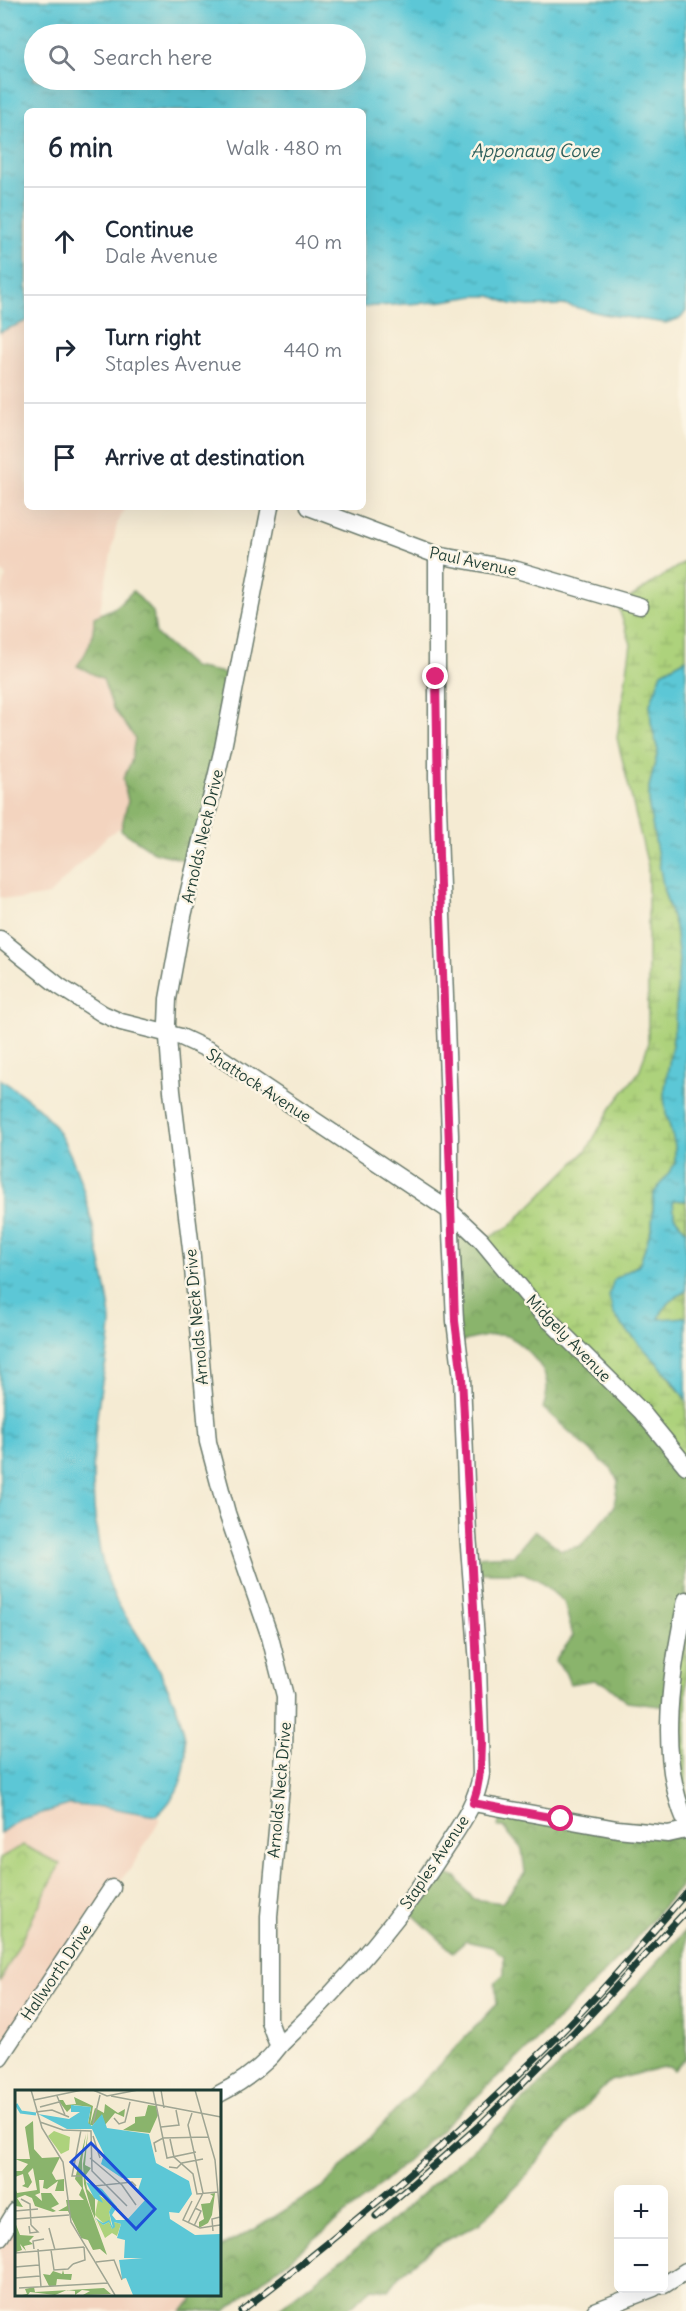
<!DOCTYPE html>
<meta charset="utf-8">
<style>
:root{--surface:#fff;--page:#f2f2f3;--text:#1f2937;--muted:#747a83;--line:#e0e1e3}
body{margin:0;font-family:Delius,sans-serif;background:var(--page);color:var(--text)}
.controls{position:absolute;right:18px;bottom:18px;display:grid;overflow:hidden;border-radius:9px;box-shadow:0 6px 24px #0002}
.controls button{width:54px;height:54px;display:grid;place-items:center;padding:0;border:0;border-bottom:2px solid var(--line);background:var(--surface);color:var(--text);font:30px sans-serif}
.stop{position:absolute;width:18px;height:18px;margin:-14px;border:4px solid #db2777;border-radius:50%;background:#fff}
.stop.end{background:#db2777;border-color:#fff;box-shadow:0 2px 6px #0008}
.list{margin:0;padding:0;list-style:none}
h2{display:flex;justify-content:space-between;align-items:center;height:78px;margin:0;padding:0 24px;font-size:26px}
h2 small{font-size:20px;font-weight:400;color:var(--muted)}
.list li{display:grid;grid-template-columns:39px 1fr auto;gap:18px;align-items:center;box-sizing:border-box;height:108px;padding:0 24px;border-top:2px solid var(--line)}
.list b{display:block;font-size:22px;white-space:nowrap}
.list p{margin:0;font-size:20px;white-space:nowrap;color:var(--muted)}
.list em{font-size:20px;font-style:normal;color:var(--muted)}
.icon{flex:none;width:33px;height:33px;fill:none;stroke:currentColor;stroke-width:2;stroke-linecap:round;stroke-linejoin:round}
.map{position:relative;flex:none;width:686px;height:2311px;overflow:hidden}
.search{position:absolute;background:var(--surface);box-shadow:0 6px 24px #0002;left:24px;top:24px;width:342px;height:66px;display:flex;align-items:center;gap:15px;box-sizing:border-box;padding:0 21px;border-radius:33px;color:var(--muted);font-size:22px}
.panel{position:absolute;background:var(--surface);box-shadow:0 6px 24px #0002;left:24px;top:108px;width:342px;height:402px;border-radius:9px}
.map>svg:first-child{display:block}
.built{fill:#f3d4bf}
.forest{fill:url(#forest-crowns);stroke:#547850;stroke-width:1.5}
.wetland{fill:url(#wetland-marsh);stroke:#668858;stroke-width:1.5}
.park{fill:url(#park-crowns);stroke:#668858;stroke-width:1.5}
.water{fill:url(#water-ripples);stroke:#3e8285;stroke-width:1.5;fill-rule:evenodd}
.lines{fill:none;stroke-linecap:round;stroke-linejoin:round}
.street-casing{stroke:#6a7a6c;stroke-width:19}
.street{stroke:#fff;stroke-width:16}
.rail-casing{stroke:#1f3d34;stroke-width:7}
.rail{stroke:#fcf5e5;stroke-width:4.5;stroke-dasharray:14;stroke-linecap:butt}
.route{stroke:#db2777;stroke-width:8}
.labels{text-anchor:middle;stroke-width:5;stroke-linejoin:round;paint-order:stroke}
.street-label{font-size:16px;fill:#1f3d34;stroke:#fcf5e5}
.water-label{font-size:18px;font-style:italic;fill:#2e605c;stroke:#fcf5e5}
.inset-river{fill:none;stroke:#5cc7d6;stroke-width:3}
.inset-road{fill:none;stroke:#9fa593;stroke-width:1.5}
.view{fill:#1d4ed8;fill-opacity:0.15;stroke:#1d4ed8;stroke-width:3}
.inset-edge{fill:none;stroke:#1f3d34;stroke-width:3}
</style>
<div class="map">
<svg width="686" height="2311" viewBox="0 0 686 2311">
<defs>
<pattern id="forest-crowns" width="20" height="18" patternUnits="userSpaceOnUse" patternTransform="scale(1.5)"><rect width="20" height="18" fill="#8ab46c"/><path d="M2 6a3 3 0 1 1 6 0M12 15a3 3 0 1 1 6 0" fill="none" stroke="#70945a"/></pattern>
<pattern id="wetland-marsh" width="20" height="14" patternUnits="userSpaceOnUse" patternTransform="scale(1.5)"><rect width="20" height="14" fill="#add27c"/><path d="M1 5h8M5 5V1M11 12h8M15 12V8" fill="none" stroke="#94b56c"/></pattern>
<pattern id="park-crowns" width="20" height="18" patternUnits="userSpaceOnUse" patternTransform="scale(1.5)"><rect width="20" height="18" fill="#add27c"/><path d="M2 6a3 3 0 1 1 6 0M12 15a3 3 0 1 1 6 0" fill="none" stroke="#94b56c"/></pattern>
<pattern id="water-ripples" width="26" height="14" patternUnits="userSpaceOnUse" patternTransform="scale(1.5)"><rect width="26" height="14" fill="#5cc7d6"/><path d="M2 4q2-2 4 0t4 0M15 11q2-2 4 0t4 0" fill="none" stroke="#4ba3ae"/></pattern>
</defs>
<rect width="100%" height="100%" fill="#fcf5e5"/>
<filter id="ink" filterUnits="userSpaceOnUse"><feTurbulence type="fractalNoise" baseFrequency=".0167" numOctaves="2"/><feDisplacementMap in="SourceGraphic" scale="12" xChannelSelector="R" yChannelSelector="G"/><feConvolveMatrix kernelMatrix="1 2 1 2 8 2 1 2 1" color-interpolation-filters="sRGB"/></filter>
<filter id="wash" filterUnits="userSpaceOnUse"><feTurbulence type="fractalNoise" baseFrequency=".008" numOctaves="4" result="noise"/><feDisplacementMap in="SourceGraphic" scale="24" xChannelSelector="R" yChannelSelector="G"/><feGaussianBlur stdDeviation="1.35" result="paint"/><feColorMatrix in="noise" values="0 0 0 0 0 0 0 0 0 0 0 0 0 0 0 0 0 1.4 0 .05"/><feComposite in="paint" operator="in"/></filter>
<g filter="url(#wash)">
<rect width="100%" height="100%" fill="#f5ebd3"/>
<g class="built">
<path d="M27,321V507H126L117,524L100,609L102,613L94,617V632L86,654L77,666L103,679L113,708L135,738L131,762L123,779L128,801L121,827L107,836L49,895L18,900L0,897V597L6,576L0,568V332Z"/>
<path d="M69,1805L105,1807L156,1816L160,1819L131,1868L92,1912L0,2055V1833L19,1820Z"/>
<path d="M16,2210V2294H191L192,2301L182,2311H0V2235Z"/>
</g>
<g class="forest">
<path d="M133,591L153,612L156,634L193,667L235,675L192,862L154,852L121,830L128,801L123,779L131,762L135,738L113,708L103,679L77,666C89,650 94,636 94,617L116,607Z"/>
<path d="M457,1221L686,1468V1585L667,1707L627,1702L606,1684L594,1680L570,1684L565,1672L555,1661L573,1636L564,1602L537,1579L523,1573H471L472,1557L514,1555L535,1530L561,1550L581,1546L614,1507L618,1481L612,1470L543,1408C553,1380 544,1366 523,1347C515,1341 509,1334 498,1335C485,1335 470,1340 457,1343Z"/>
<path d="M501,1808L686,1829V1880L617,1960L520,2057L367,2197L225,2311H182L192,2301L191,2295L219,2294V2248L257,2228L325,2185L497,2004L495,1982L504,1974V1956L492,1947L466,1941L453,1952L405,1907L431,1867L457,1878L473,1899L502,1903L525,1873L522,1849L503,1827H498Z"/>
<path d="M686,1930V2058L674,2070L670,2067H663L610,2081L568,2124L521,2182L479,2224L435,2246L401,2274L389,2290L372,2288L346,2311H276L390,2222L485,2138L599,2027Z"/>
</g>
<g class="wetland">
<path d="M686,561V659L662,672L650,704L651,723L658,751L649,787L664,891L675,926L679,960L675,1026L664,1095L666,1113L675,1145V1165L654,1193L652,1227L639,1265L614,1279L622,1325L658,1363L686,1400V1468L485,1240L510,1226L587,1150L611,1108L639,1072L648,1045V866L617,738L631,644L619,609L622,603Z"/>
<path d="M673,1200L686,1201V1231L674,1216Z"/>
<path d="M686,1291V1317L659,1320C662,1305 674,1298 686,1291Z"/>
<path d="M686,1585V1801L681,1806L669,1703Z"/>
</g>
<path class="park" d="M23,1845L60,1864L0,1982V1858Z"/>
<g class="water">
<path d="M0,0H686V311L681,318L666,323L603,314L566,305L529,306L511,304L491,296H475L437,302L363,307V111H27V321L0,332ZM356,34V80H34V34Z"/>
<path d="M686,659V1201L673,1200L674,1216L686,1231V1291C674,1298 663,1305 659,1319L686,1317V1400L671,1378L622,1325L613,1313L609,1296L614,1279L639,1265L652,1227L654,1193L675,1164V1145L666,1113L664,1095L675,1026L679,960L675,926L664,891L649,807V787L658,751L651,723L650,704L662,672Z"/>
<path d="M0,1079C20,1093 43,1108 57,1130C82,1168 92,1223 102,1267C105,1285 110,1303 111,1321C111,1347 102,1375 99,1401C90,1462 89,1536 113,1594C118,1606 127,1618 134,1629C168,1684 219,1761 156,1816L105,1807L69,1805L19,1820L0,1833Z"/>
</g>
</g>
<g filter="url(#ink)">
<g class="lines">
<defs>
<g id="street">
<path d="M270,507L223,748L183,916L168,999L167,1024L172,1091L192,1257L208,1442L227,1513L270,1637L285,1696L284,1755L269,1916V2021L276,2040L279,2045"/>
<path d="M309,507L437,555L517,570L640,606"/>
<path d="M0,939L59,986L103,1014L121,1022L181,1037L209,1050L450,1211L481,1240L540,1311L641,1411L686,1466"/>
<path d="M686,1600C672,1671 656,1753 686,1822"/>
<path d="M473,1803L617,1829L668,1834L686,1830"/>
<path d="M0,2057L112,1888"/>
<path d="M219,2094C237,2085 253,2074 267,2060C273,2055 277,2048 282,2043C344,1984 401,1919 446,1847C461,1824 477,1802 481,1774L478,1664L468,1534L462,1378L455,1321L450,1211V1135L437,777V555"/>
<path d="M0,2237L16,2211"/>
<path d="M664,2285L686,2271"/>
<path d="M595,2311L654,2288"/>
</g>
</defs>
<use href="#street" class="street-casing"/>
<use href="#street" class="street"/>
<defs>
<g id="rail">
<path d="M376,2216L481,2124L575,2031L686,1911"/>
<path d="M241,2311C348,2230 449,2143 545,2049C595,2000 641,1946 686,1893"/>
</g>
</defs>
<use href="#rail" class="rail-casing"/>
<use href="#rail" class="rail"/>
</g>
</g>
<g class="lines" filter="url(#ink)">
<path class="route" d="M436,677L439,856L455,1321L462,1377L481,1743C480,1764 481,1782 473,1803L561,1819"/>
</g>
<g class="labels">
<g class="street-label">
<text transform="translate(473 561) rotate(12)" y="6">Paul Avenue</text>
<text transform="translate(202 836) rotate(-77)" y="6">Arnolds Neck Drive</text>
<text transform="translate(259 1085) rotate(33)" y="6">Shattock Avenue</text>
<text transform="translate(196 1317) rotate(-95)" y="6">Arnolds Neck Drive</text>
<text transform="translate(569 1338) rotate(46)" y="6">Midgely Avenue</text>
<text transform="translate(279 1790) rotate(-85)" y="6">Arnolds Neck Drive</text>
<text transform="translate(434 1862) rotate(-56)" y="6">Staples Avenue</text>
<text transform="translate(56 1972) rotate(-56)" y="6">Hallworth Drive</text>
</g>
<g class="water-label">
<text x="535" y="157">Apponaug Cove</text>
</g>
</g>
<g transform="translate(15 2090)">
<rect width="206" height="206" fill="#f5ebd3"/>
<path d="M59,7L78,16L75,35L80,18L89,23L90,14L103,23L110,19L109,27L100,23L90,35L87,25L77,36V35H74L73,34L76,17L59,15L52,22L43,10H48L51,15L61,14ZM133,15L141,16L143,25L135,43L108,40L120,33V27L130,26ZM18,31L19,59L27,68L45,67L37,83L41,90L49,89V101H40L43,91L32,99L28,98L29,90H24L25,103L20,105L27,111L26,103H36L44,114L36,118L41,121L38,122L20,116L17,108L10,105L2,108L8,117L0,116V97L2,103L22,100L18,78L13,83L17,92L13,98L7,96L10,94L8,84L0,87V81H7L13,74L0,69H15L10,37ZM73,42L70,75L76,78L70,86L72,99L80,108V128L86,143L76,119L69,94L68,74ZM71,44L67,71L68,98L92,165L85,159L78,160L73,150L66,148L53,121H43L52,116L51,110H69L64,105L67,98L60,89ZM200,103L197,125L193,133L184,138V132L189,129L186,114L195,113L198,106L195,104ZM0,132L5,145L19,146L14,151L18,154L9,156L11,161L5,154L7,160L1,162ZM48,180L49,184H57L56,190L42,189L41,196H34L28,184L35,185L38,181L47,184ZM19,197L20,202L89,198L96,204L68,205L75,201L67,200L60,205V201L52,200L40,205L15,202L13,205H7L12,204L10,199Z" fill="#8ab46c"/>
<path d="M84,105L97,115L94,122L97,138L94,131L88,133L80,125ZM81,128L88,135L94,132L97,139L99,132L106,134L102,146L97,143L90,148Z" fill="#add27c"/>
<path d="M39,41L55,47L54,60L46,64L33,46Z" fill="#add27c"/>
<path d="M56,15L76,17L73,33L77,36L87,24L92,38L134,44L141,73L174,91L177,104L164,123L154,122L155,129L180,145L205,144V205H118L111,188L107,189L104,170L128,168H109L110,150L102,148L106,134L99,132L100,137L97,139L94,132L88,135L80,128L88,133L94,130L98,138L94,122L97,115L87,106L84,105L88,113L79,108L71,92L87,99L102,117L97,125L101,130H112L131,109L123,100L127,88H107L86,74L89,64L77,39H52L23,24L54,29L65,22H56Z" fill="#5cc7d6"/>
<path class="inset-river" d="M1,14L6,22L21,24"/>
<path class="inset-road" d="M16,0L27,38L48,72L56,132L100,205M78,0L92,6L123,0M138,0L152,68L181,62M146,0L149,18M180,0L200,70L206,136M42,6L50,25M96,6L206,27M19,10L67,0M25,17L44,12M21,22L37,20L54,27M99,28L104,34L110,32L115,12M25,32L48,40L76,41L77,81L112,116M78,34L85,5M146,37L164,35L161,20M66,40L57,86H69M78,46L85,68M155,49L159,67L178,84L182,104L203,102M141,62L139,53L148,48L193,47M75,68L107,95L121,115M154,77L162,78L167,73L188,69M69,86L80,96L117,92L121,96M6,109L15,114L16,135M177,111L168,130L185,138L205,135M0,121L23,119M0,129L54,125M173,133L188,103L173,35L177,23M14,136L15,143L23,142L16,135M179,136L186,121L180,118M34,138L40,160M198,141L197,129L205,127M19,159L18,151L29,149M23,159L26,197M36,160L39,180L53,179L58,174M0,163L69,157M81,172L99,170L107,190M58,174L70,170L69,157M0,177L24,175M0,188L25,186M4,198L93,193"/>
<path class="view" d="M76,53L140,119L121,139L56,72Z"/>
<rect width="206" height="206" class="inset-edge"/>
</g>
</svg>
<div class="controls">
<button>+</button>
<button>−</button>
</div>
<div class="stop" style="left:561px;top:1819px"></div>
<div class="stop end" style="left:436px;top:677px"></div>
<div class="search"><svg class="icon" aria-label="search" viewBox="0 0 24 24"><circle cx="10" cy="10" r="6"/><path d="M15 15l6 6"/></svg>Search here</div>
<section class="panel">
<h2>6 min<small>Walk · 480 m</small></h2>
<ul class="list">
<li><svg class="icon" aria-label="ahead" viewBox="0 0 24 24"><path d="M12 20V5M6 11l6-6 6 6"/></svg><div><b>Continue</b><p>Dale Avenue</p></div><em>40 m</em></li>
<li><svg class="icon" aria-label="right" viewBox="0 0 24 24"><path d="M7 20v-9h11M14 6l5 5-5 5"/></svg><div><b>Turn right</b><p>Staples Avenue</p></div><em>440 m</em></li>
<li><svg class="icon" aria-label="arrive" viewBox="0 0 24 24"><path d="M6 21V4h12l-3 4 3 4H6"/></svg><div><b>Arrive at destination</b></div></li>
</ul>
</section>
</div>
